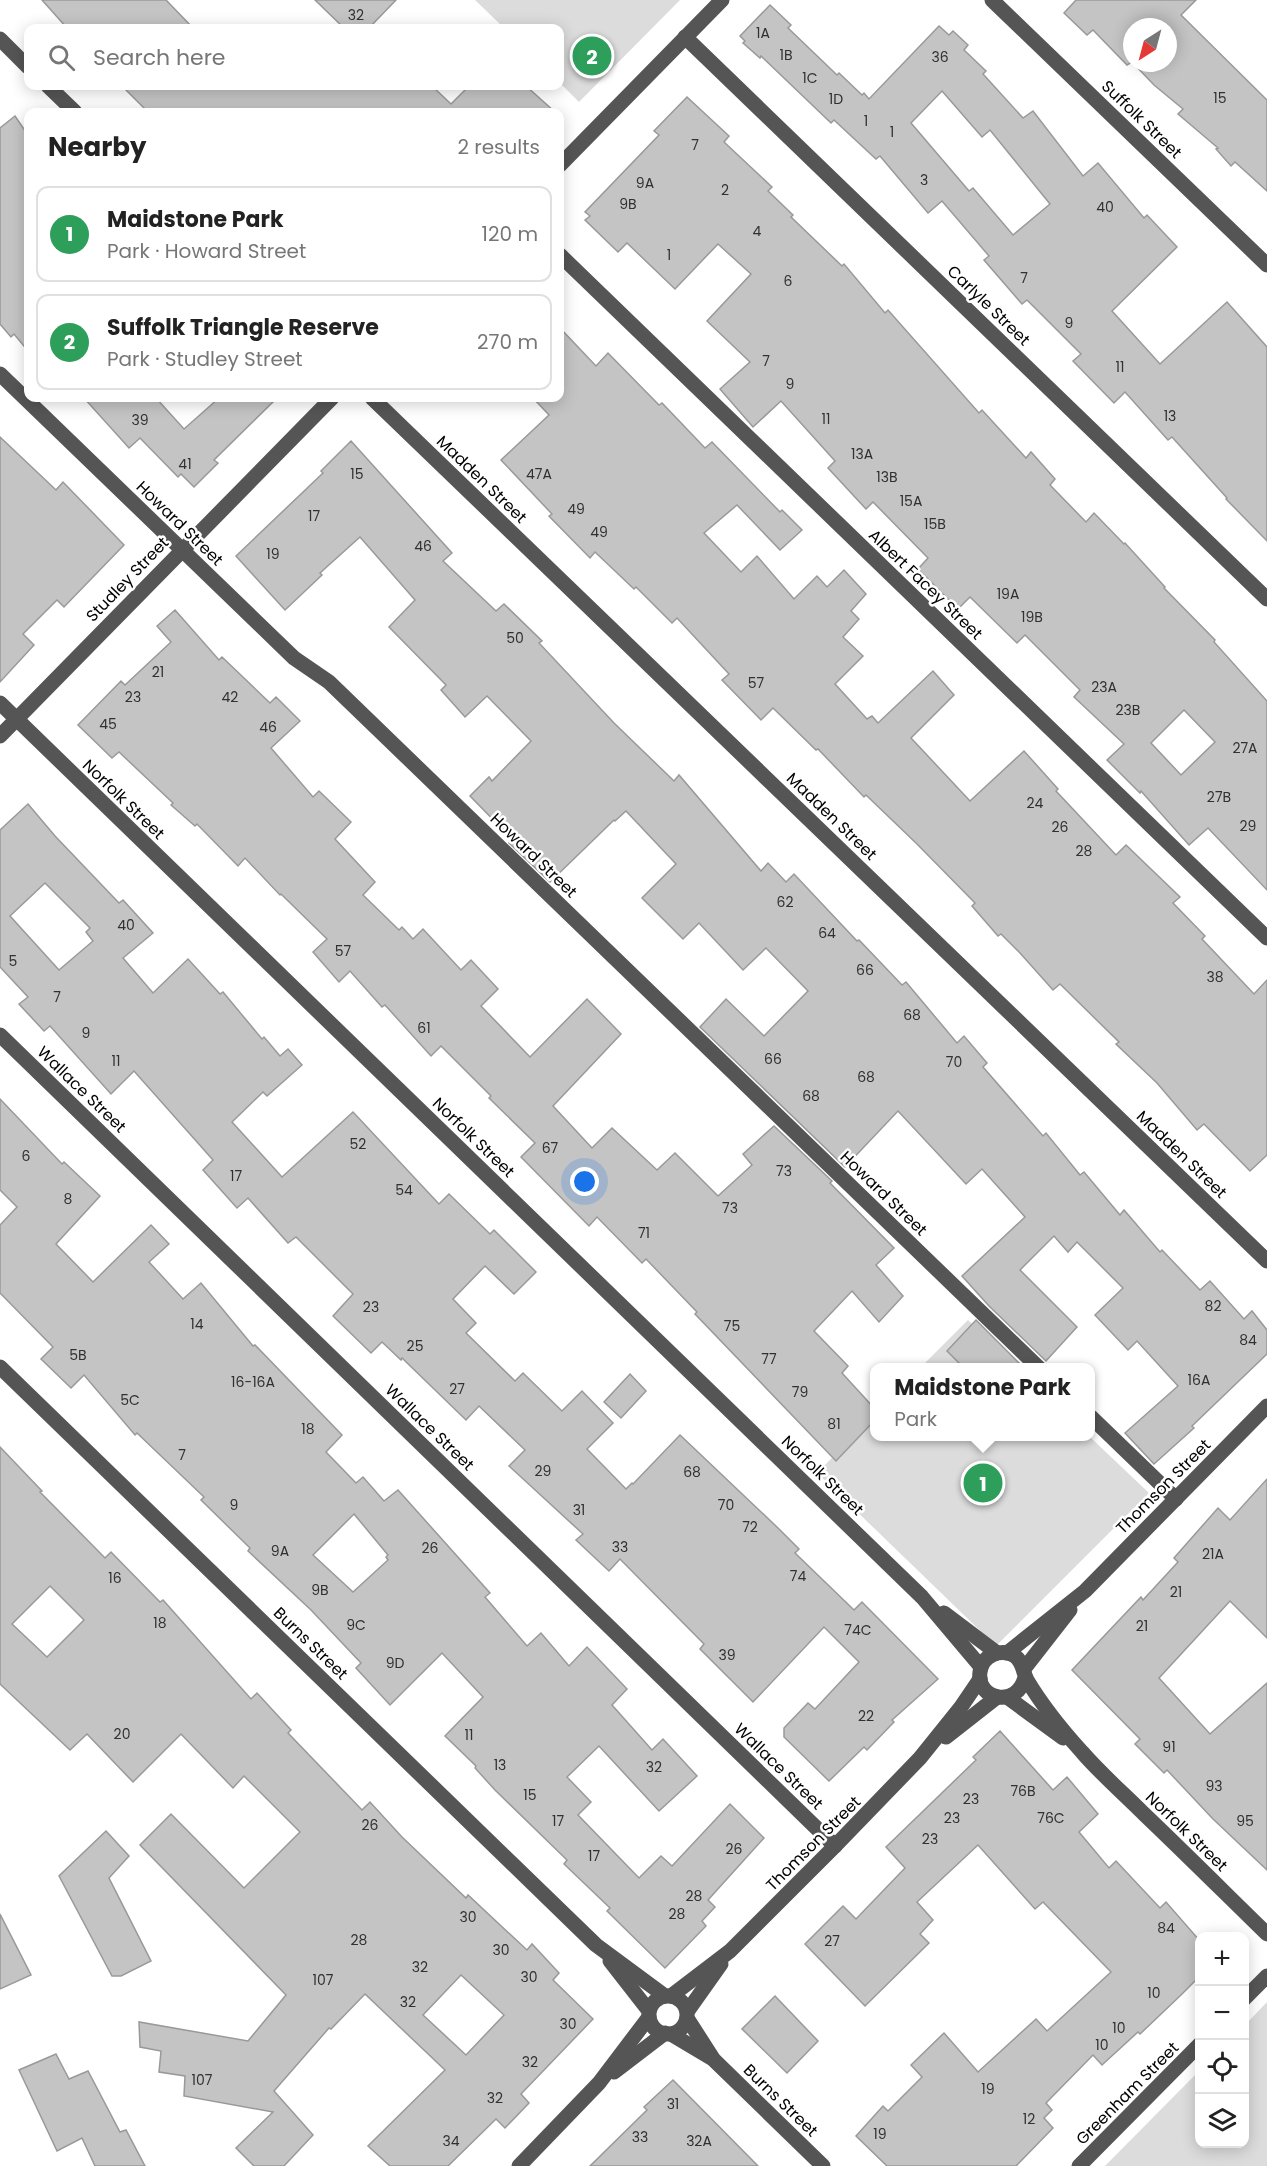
<!DOCTYPE html>
<meta charset="utf-8">
<style>
:root{--surface:#fff;--page:#f6f6f6;--text:#222;--muted:#767676;--line:#e0e0e0;--accent:#000}
body{margin:0;font-family:Poppins,sans-serif;background:var(--page);color:var(--text)}
.controls{position:absolute;right:18px;bottom:18px;display:grid;overflow:hidden;border-radius:12px;box-shadow:0 3px 15px #0003}
.controls button{width:54px;height:54px;display:grid;place-items:center;padding:0;border:0;border-bottom:2px solid var(--line);background:var(--surface);color:var(--text);font:30px sans-serif}
.compass{position:absolute;left:1123px;top:18px;width:54px;height:54px;border-radius:50%;background:var(--surface);box-shadow:0 3px 15px #0003;rotate:216deg}
.you{position:absolute;left:585px;top:1182px;width:21px;height:21px;margin:-15px;border:4px solid #fff;border-radius:50%;background:#1a73e8;box-shadow:0 0 0 9px #1a73e833}
.badge{display:grid;place-items:center;width:39px;height:39px;border-radius:50%;background:var(--accent);color:#fff;font-size:20px;font-weight:700}
.pin{position:absolute;translate:-50% -50%;border:3px solid #fff;box-shadow:0 2px 6px #0006}
.popup{position:absolute;left:870px;top:1363px;width:225px;height:78px;box-sizing:border-box;display:grid;place-content:center;border-radius:12px;background:var(--surface);filter:drop-shadow(0 2px 4px #0005);font-size:20px;white-space:nowrap;color:var(--muted)}
.popup b{font-size:22px;color:var(--text)}
.popup::after{content:'';position:absolute;left:50%;top:100%;margin-left:-12px;border:12px solid transparent;border-top-color:var(--surface)}
.list{margin:0;padding:0;list-style:none}
h2{display:flex;justify-content:space-between;align-items:center;height:78px;margin:0;padding:0 24px;font-size:26px}
h2 small{font-size:20px;font-weight:400;color:var(--muted)}
.list li{display:grid;grid-template-columns:39px 1fr auto;gap:18px;align-items:center;box-sizing:border-box;height:96px;margin:0 12px 12px;padding:0 12px;border:2px solid var(--line);border-radius:12px}
.list b{display:block;font-size:22px;white-space:nowrap}
.list p{margin:0;font-size:20px;white-space:nowrap;color:var(--muted)}
.list em{font-size:20px;font-style:normal;color:var(--muted)}
.icon{flex:none;width:33px;height:33px;fill:none;stroke:currentColor;stroke-width:2;stroke-linecap:round;stroke-linejoin:round}
.map{position:relative;flex:none;width:1267px;height:2166px;overflow:hidden}
.search{position:absolute;background:var(--surface);box-shadow:0 3px 15px #0003;left:24px;top:24px;width:540px;height:66px;display:flex;align-items:center;gap:15px;box-sizing:border-box;padding:0 21px;border-radius:12px;color:var(--muted);font-size:22px}
.panel{position:absolute;background:var(--surface);box-shadow:0 3px 15px #0003;left:24px;top:108px;width:540px;height:294px;border-radius:12px}
.map>svg:first-child{display:block}
.green{fill:#dcdcdc}
.building{fill:#c4c4c4;stroke:#999;stroke-width:1.5;fill-rule:evenodd}
.lines{fill:none;stroke-linecap:round;stroke-linejoin:round}
.minor{stroke:#555;stroke-width:15}
.labels{text-anchor:middle;stroke-width:5;stroke-linejoin:round;paint-order:stroke}
.number-label{font-size:14px;fill:#313131}
.street-label{font-size:16px;fill:#000;stroke:#fff}
</style>
<div class="map">
<svg width="1267" height="2166" viewBox="0 0 1267 2166">
<rect width="100%" height="100%" fill="#fff"/>
<g class="green">
<path d="M475,0H680L579,102L560,83V28H504Z"/>
<path d="M968,1320L1018,1367L920,1368Z"/>
<path d="M875,1414V1436L1090,1437L1149,1493L996,1646L817,1473Z"/>
<path d="M1267,2002V2166H1105L1199,2071L1200,2144H1244L1245,2025Z"/>
</g>
<g class="building">
<path d="M42,0H166L193,28H67Z"/>
<path d="M315,0H396L369,28H344Z"/>
<path d="M1076,0H1196L1181,15L1267,100V191L1235,162L1231,166L1216,149L1218,148L1178,114L1183,109L1154,85L1133,63H1168V27H1132V62L1127,65L1093,30L1087,35L1064,13Z"/>
<path d="M770,5L791,25L788,28L837,75L839,73L862,95L864,93L869,99L939,26L949,35L953,31L968,45L964,50L986,71L983,74L1023,118L1033,111L1083,176L1098,163L1144,218L1147,215L1177,247L1112,311L1160,364L1227,302L1267,347V541L1226,499L1227,498L1172,437L1168,440L1125,392L1114,403L1073,361L1081,354L1027,300L1022,304L984,260L989,256L942,201L928,213L880,156L876,159L834,120L831,123L761,56L760,58L743,43L745,41L740,36ZM942,91L982,137L990,130L1050,204L1013,235L973,188L969,191L911,123Z"/>
<path d="M122,86H432L451,104L469,86H526L555,112H148Z"/>
<path d="M687,97L729,136L724,142L772,187L768,191L793,215L791,217L842,266L844,264L885,313L888,310L979,413L982,410L1026,458L1031,452L1055,479L1050,485L1086,522L1094,513L1124,544L1125,543L1165,587L1164,588L1215,640L1214,642L1267,701V890L1208,828L1189,845L1141,791L1140,793L1107,760L1124,744L1074,697L1080,690L1025,635L1017,643L970,597L958,609L918,569L928,558L873,502L866,509L828,468L835,461L781,401L753,427L720,389L750,362L707,321L751,274L718,244L675,289L627,243L618,252L585,220L590,216L585,212L659,135L654,131ZM1184,710L1215,742L1181,775L1151,743Z"/>
<path d="M15,116L28,135V351L14,334L11,337L0,324V128Z"/>
<path d="M560,328L596,366L608,353L659,405L662,403L705,448L712,442L780,512L782,510L802,530L780,550L737,505L704,533L741,572L757,556L794,599L817,576L827,587L844,570L866,594L851,611L859,619L843,637L863,656L835,684L867,719L872,716L878,723L933,671L954,695L911,738L970,801L1024,751L1058,789L1056,791L1116,855L1126,845L1180,897L1173,903L1205,936L1202,939L1254,994L1267,980V1155L1250,1171L1204,1124L1197,1130L1157,1083L1116,1044L1119,1042L1060,984L1053,990L1020,953L1001,934L998,936L972,906L975,903L917,844L866,795L864,797L818,749L816,750L773,708L761,720L722,680L729,674L677,618L672,623L636,587L634,589L595,552L590,558L549,516L552,514L501,460L549,415L533,398H560Z"/>
<path d="M84,398H156L184,429L219,398H277L214,460L218,463L194,487L181,474L178,477L140,438L129,448Z"/>
<path d="M0,437L56,490L63,482L124,545L64,607L57,600L23,634L34,645L0,682Z"/>
<path d="M351,441L452,553L443,561L496,611L504,604L542,641L539,643L614,723L674,781L679,775L761,871L768,863L786,882L794,874L857,941L859,940L902,985L906,982L957,1043L964,1036L987,1063L983,1067L1043,1136L1046,1133L1080,1175L1084,1172L1120,1215L1124,1210L1160,1252L1162,1250L1200,1290L1210,1281L1244,1319L1252,1311L1267,1330V1354L1192,1426L1194,1428L1154,1464L1125,1433L1178,1386L1137,1341L1128,1350L1095,1315L1123,1288L1077,1242L1068,1252L1054,1236L1020,1270L1077,1327L1046,1361L989,1306L962,1276L1025,1217L982,1169L966,1184L898,1111L845,1167L700,1027L726,999L764,1036L808,991L766,948L743,970L699,923L683,939L642,898L676,864L626,811L615,821L614,820L550,882L509,843L513,840L470,796L489,777L492,781L531,741L487,696L465,717L441,690L446,685L389,627L415,600L360,537L320,573L322,575L285,610L236,556L323,473L321,471Z"/>
<path d="M175,610L219,660L222,657L270,703L276,697L300,721L271,748L313,797L319,791L351,822L335,839L375,882L363,895L399,930L402,927L413,939L423,929L461,970L471,960L498,989L481,1006L530,1057L587,999L621,1034L553,1106L592,1148L612,1128L657,1170L675,1153L718,1196L752,1165L743,1154L774,1126L832,1181L830,1183L894,1248L876,1265L903,1296L879,1322L852,1291L814,1331L848,1366L842,1373L875,1409V1420L836,1461L695,1314L697,1312L646,1259L642,1263L597,1217L589,1226L521,1157L535,1143L489,1098L491,1096L441,1046L431,1056L385,1005L382,1007L350,971L339,982L313,952L327,939L281,894L280,895L245,858L238,866L197,824L195,826L171,805L173,803L119,752L112,758L78,725L121,681L125,685L171,642L157,626Z"/>
<path d="M28,804L55,836L119,903L123,900L153,933L123,958L153,993L188,959L220,994L223,992L262,1039L264,1037L280,1056L288,1049L302,1065L267,1096L263,1092L232,1122L282,1177L353,1112L439,1204L449,1194L490,1234L494,1230L536,1272L514,1294L485,1266L453,1299L476,1323L466,1333L515,1381L523,1373L562,1411L582,1391L613,1423L587,1449L626,1489L632,1483L633,1484L680,1435L778,1528L799,1549L795,1553L854,1610L862,1602L938,1679L892,1720L894,1722L867,1750L864,1747L829,1781L784,1737V1728L808,1703L815,1709L859,1662L824,1627L753,1702L700,1649L704,1644L620,1559L609,1571L576,1540L583,1534L509,1466L525,1450L479,1406L466,1420L402,1358L401,1360L382,1342L371,1353L333,1316L353,1294L296,1237L288,1243L248,1198L237,1208L203,1170L213,1160L134,1071L111,1094L50,1026L44,1031L19,1004L28,997L0,967V830ZM45,883L90,928L86,932L93,941L59,970L10,916Z"/>
<path d="M0,1099L62,1164L64,1162L100,1196L56,1244L93,1282L151,1225L169,1244L149,1262L183,1299L201,1283L253,1346L255,1345L342,1435L326,1452L356,1483L363,1477L384,1501L398,1490L490,1593L485,1597L527,1646L541,1633L569,1666L587,1647L627,1689L612,1705L652,1750L663,1739L697,1776L659,1811L599,1746L567,1777L591,1802L578,1815L639,1878L661,1856L672,1866L730,1804L764,1838L708,1900L715,1907L702,1921L706,1926L665,1968L607,1911L610,1908L564,1864L567,1860L495,1790L475,1768L476,1766L445,1736L483,1697L442,1653L390,1705L356,1668L361,1663L311,1610L248,1551L250,1548L201,1500L204,1497L137,1433L135,1435L84,1375L71,1388L41,1359L53,1347L0,1293V1225L17,1207L0,1190ZM354,1514L388,1555L386,1557L388,1560L353,1592L313,1555Z"/>
<path d="M976,1320L1024,1368H964L947,1351Z"/>
<path d="M630,1374L646,1391L621,1418L604,1402Z"/>
<path d="M0,1447L42,1491L40,1492L105,1558L111,1552L160,1602L163,1600L251,1699L257,1693L291,1730L288,1733L362,1810L370,1802L402,1837L466,1898L468,1895L527,1950L532,1944L559,1973L553,1980L593,2019L521,2094L529,2103L505,2128L496,2119L448,2166H390L368,2146L445,2070L365,1994L331,2029L329,2028L274,2091L313,2135L284,2166H254L236,2148L273,2112L184,2096L185,2076L159,2072L161,2051L140,2047L139,2022L248,2041L286,1995L140,1845L171,1814L244,1888L300,1832L244,1776L233,1788L181,1734L133,1782L87,1734L70,1750L0,1684ZM50,1586L84,1620L47,1657L12,1624ZM461,1975L504,2015L466,2055L423,2015Z"/>
<path d="M1267,1479V1638L1230,1601L1159,1678L1210,1734L1267,1683V1870L1213,1819L1167,1770L1164,1773L1135,1744L1140,1739L1072,1670L1141,1597L1143,1600L1178,1562L1174,1558L1218,1508L1230,1520Z"/>
<path d="M1000,1731L1053,1790L1067,1777L1098,1814L1079,1832L1109,1868L1116,1861L1160,1908L1166,1902L1200,1941V1976L1181,1995L1140,2034L1138,2032L1102,2065L1093,2055L1046,2103L1052,2110L1044,2118L1053,2128L1016,2166H887L856,2136L883,2106L888,2111L922,2077L911,2065L944,2033L978,2072L1036,2019L1047,2031L1111,1972L1043,1902L1035,1909L978,1845L917,1902L933,1920L920,1934L929,1943L865,2006L805,1944L843,1906L856,1919L905,1868L886,1847L976,1760L973,1757Z"/>
<path d="M106,1831L129,1856L109,1878L151,1961L121,1976H112L59,1876Z"/>
<path d="M0,1914L31,1975L0,1989Z"/>
<path d="M775,1996L818,2041L787,2073L742,2029Z"/>
<path d="M56,2054L69,2079L88,2071L120,2132L126,2130L145,2166H95L82,2138L57,2151L19,2070Z"/>
<path d="M673,2080L758,2166H590L647,2110L644,2107Z"/>
</g>
<g class="lines">
<g class="minor">
<path d="M992,0L1267,265"/>
<path d="M685,37L1267,599"/>
<path d="M0,39L28,67"/>
<path d="M48,86L75,112"/>
<path d="M560,165L722,0"/>
<path d="M560,255L1267,938"/>
<path d="M0,374L294,658L329,682L1039,1368"/>
<path d="M372,398L1267,1261"/>
<path d="M0,703L922,1597L981,1667"/>
<path d="M0,736L332,398"/>
<path d="M0,1035L835,1846"/>
<path d="M0,1367L596,1945L665,1996"/>
<path d="M1091,1417L1176,1499"/>
<path d="M944,1613L997,1653"/>
<path d="M1007,1653L1085,1591L1267,1406"/>
<path d="M1024,1669L1070,1610"/>
<path d="M1025,1677C1018,1708 976,1701 980,1672C982,1655 1001,1648 1015,1656C1024,1663 1022,1671 1027,1680C1042,1705 1062,1730 1082,1752C1101,1774 1123,1793 1143,1813C1185,1853 1226,1894 1267,1934"/>
<path d="M1007,1697L1063,1738"/>
<path d="M946,1737L997,1697"/>
<path d="M610,1961L649,2011"/>
<path d="M671,1996L730,1951L835,1846L920,1758L961,1707L980,1679"/>
<circle cx="668" cy="2015" r="19"/>
<path d="M1244,1999L1267,1976"/>
<path d="M687,2012L721,1964"/>
<path d="M687,2018L712,2057"/>
<path d="M671,2034L713,2059L823,2166"/>
<path d="M614,2072L665,2033"/>
<path d="M519,2166L599,2083L649,2017"/>
<path d="M1079,2166L1200,2044"/>
</g>
</g>
<g class="labels">
<g class="number-label">
<text x="356" y="20">32</text>
<text x="763" y="38">1A</text>
<text x="786" y="60">1B</text>
<text x="940" y="62">36</text>
<text x="810" y="83">1C</text>
<text x="1220" y="103">15</text>
<text x="836" y="104">1D</text>
<text x="866" y="126">1</text>
<text x="892" y="137">1</text>
<text x="695" y="150">7</text>
<text x="924" y="185">3</text>
<text x="645" y="188">9A</text>
<text x="725" y="195">2</text>
<text x="628" y="209">9B</text>
<text x="1105" y="212">40</text>
<text x="757" y="236">4</text>
<text x="669" y="260">1</text>
<text x="1024" y="283">7</text>
<text x="788" y="286">6</text>
<text x="1069" y="328">9</text>
<text x="766" y="366">7</text>
<text x="1120" y="372">11</text>
<text x="790" y="389">9</text>
<text x="1170" y="421">13</text>
<text x="826" y="424">11</text>
<text x="140" y="425">39</text>
<text x="862" y="459">13A</text>
<text x="185" y="469">41</text>
<text x="357" y="479">15</text>
<text x="539" y="479">47A</text>
<text x="887" y="482">13B</text>
<text x="911" y="506">15A</text>
<text x="576" y="514">49</text>
<text x="314" y="521">17</text>
<text x="935" y="529">15B</text>
<text x="599" y="537">49</text>
<text x="423" y="551">46</text>
<text x="273" y="559">19</text>
<text x="1008" y="599">19A</text>
<text x="1032" y="622">19B</text>
<text x="515" y="643">50</text>
<text x="158" y="677">21</text>
<text x="756" y="688">57</text>
<text x="1104" y="692">23A</text>
<text x="133" y="702">23</text>
<text x="230" y="702">42</text>
<text x="1128" y="715">23B</text>
<text x="108" y="729">45</text>
<text x="268" y="732">46</text>
<text x="1245" y="753">27A</text>
<text x="1219" y="802">27B</text>
<text x="1035" y="808">24</text>
<text x="1248" y="831">29</text>
<text x="1060" y="832">26</text>
<text x="1084" y="856">28</text>
<text x="785" y="907">62</text>
<text x="126" y="930">40</text>
<text x="827" y="938">64</text>
<text x="343" y="956">57</text>
<text x="13" y="966">5</text>
<text x="865" y="975">66</text>
<text x="1215" y="982">38</text>
<text x="57" y="1002">7</text>
<text x="912" y="1020">68</text>
<text x="424" y="1033">61</text>
<text x="86" y="1038">9</text>
<text x="773" y="1064">66</text>
<text x="116" y="1066">11</text>
<text x="954" y="1067">70</text>
<text x="866" y="1082">68</text>
<text x="811" y="1101">68</text>
<text x="358" y="1149">52</text>
<text x="550" y="1153">67</text>
<text x="26" y="1161">6</text>
<text x="784" y="1176">73</text>
<text x="236" y="1181">17</text>
<text x="404" y="1195">54</text>
<text x="68" y="1204">8</text>
<text x="730" y="1213">73</text>
<text x="644" y="1238">71</text>
<text x="1213" y="1311">82</text>
<text x="371" y="1312">23</text>
<text x="197" y="1329">14</text>
<text x="732" y="1331">75</text>
<text x="1248" y="1345">84</text>
<text x="415" y="1351">25</text>
<text x="78" y="1360">5B</text>
<text x="769" y="1364">77</text>
<text x="1199" y="1385">16A</text>
<text x="253" y="1387">16-16A</text>
<text x="457" y="1394">27</text>
<text x="800" y="1397">79</text>
<text x="130" y="1405">5C</text>
<text x="834" y="1429">81</text>
<text x="308" y="1434">18</text>
<text x="182" y="1460">7</text>
<text x="543" y="1476">29</text>
<text x="692" y="1477">68</text>
<text x="234" y="1510">9</text>
<text x="726" y="1510">70</text>
<text x="579" y="1515">31</text>
<text x="750" y="1532">72</text>
<text x="620" y="1552">33</text>
<text x="430" y="1553">26</text>
<text x="280" y="1556">9A</text>
<text x="1213" y="1559">21A</text>
<text x="798" y="1581">74</text>
<text x="115" y="1583">16</text>
<text x="320" y="1595">9B</text>
<text x="1176" y="1597">21</text>
<text x="160" y="1628">18</text>
<text x="356" y="1630">9C</text>
<text x="1142" y="1631">21</text>
<text x="858" y="1635">74C</text>
<text x="727" y="1660">39</text>
<text x="395" y="1668">9D</text>
<text x="866" y="1721">22</text>
<text x="122" y="1739">20</text>
<text x="469" y="1740">11</text>
<text x="1169" y="1752">91</text>
<text x="500" y="1770">13</text>
<text x="654" y="1772">32</text>
<text x="1214" y="1791">93</text>
<text x="1023" y="1796">76B</text>
<text x="530" y="1800">15</text>
<text x="971" y="1804">23</text>
<text x="952" y="1823">23</text>
<text x="1051" y="1823">76C</text>
<text x="558" y="1826">17</text>
<text x="1245" y="1826">95</text>
<text x="370" y="1830">26</text>
<text x="930" y="1844">23</text>
<text x="734" y="1854">26</text>
<text x="594" y="1861">17</text>
<text x="694" y="1901">28</text>
<text x="677" y="1919">28</text>
<text x="468" y="1922">30</text>
<text x="1166" y="1933">84</text>
<text x="359" y="1945">28</text>
<text x="832" y="1946">27</text>
<text x="501" y="1955">30</text>
<text x="420" y="1972">32</text>
<text x="529" y="1982">30</text>
<text x="323" y="1985">107</text>
<text x="1154" y="1998">10</text>
<text x="408" y="2007">32</text>
<text x="568" y="2029">30</text>
<text x="1119" y="2033">10</text>
<text x="1102" y="2050">10</text>
<text x="530" y="2067">32</text>
<text x="202" y="2085">107</text>
<text x="988" y="2094">19</text>
<text x="495" y="2103">32</text>
<text x="673" y="2109">31</text>
<text x="1029" y="2124">12</text>
<text x="880" y="2139">19</text>
<text x="640" y="2142">33</text>
<text x="451" y="2146">34</text>
<text x="699" y="2146">32A</text>
</g>
<g class="street-label">
<text transform="translate(1142 119) rotate(44)" y="6">Suffolk Street</text>
<text transform="translate(989 305) rotate(44)" y="6">Carlyle Street</text>
<text transform="translate(482 479) rotate(44)" y="6">Madden Street</text>
<text transform="translate(180 523) rotate(44)" y="6">Howard Street</text>
<text transform="translate(127 579) rotate(-46)" y="6">Studley Street</text>
<text transform="translate(926 584) rotate(44)" y="6">Albert Facey Street</text>
<text transform="translate(124 799) rotate(44)" y="6">Norfolk Street</text>
<text transform="translate(832 816) rotate(44)" y="6">Madden Street</text>
<text transform="translate(534 855) rotate(44)" y="6">Howard Street</text>
<text transform="translate(82 1089) rotate(44)" y="6">Wallace Street</text>
<text transform="translate(474 1137) rotate(44)" y="6">Norfolk Street</text>
<text transform="translate(1182 1154) rotate(44)" y="6">Madden Street</text>
<text transform="translate(884 1193) rotate(44)" y="6">Howard Street</text>
<text transform="translate(430 1427) rotate(44)" y="6">Wallace Street</text>
<text transform="translate(823 1475) rotate(44)" y="6">Norfolk Street</text>
<text transform="translate(1163 1486) rotate(-45)" y="6">Thomson Street</text>
<text transform="translate(311 1643) rotate(44)" y="6">Burns Street</text>
<text transform="translate(779 1766) rotate(44)" y="6">Wallace Street</text>
<text transform="translate(1187 1831) rotate(44)" y="6">Norfolk Street</text>
<text transform="translate(813 1843) rotate(-45)" y="6">Thomson Street</text>
<text transform="translate(1127 2093) rotate(-45)" y="6">Greenham Street</text>
<text transform="translate(781 2100) rotate(44)" y="6">Burns Street</text>
</g>
</g>
</svg>
<div class="controls">
<button>+</button>
<button>−</button>
<button><svg class="icon" aria-label="locate" viewBox="0 0 24 24"><circle cx="12" cy="12" r="6"/><path d="M12 2v4M12 18v4M2 12h4M18 12h4"/></svg></button>
<button><svg class="icon" aria-label="layers" viewBox="0 0 24 24"><path d="M12 4l9 5-9 5-9-5zM3 14l9 5 9-5"/></svg></button>
</div>
<svg class="compass" viewBox="-18 -18 36 36"><path d="M0-13l5 13h-10z" fill="#e53935"/><path d="M0 13l5-13h-10z" fill="#767676"/></svg>
<div class="you"></div>
<div class="pin badge" style="left:983px;top:1483px;background:#2e9e5b">1</div>
<div class="popup"><b>Maidstone Park</b>Park</div>
<div class="pin badge" style="left:592px;top:56px;background:#2e9e5b">2</div>
<div class="search"><svg class="icon" aria-label="search" viewBox="0 0 24 24"><circle cx="10" cy="10" r="6"/><path d="M15 15l6 6"/></svg>Search here</div>
<section class="panel">
<h2>Nearby<small>2 results</small></h2>
<ul class="list">
<li><span class="badge" style="background:#2e9e5b">1</span><div><b>Maidstone Park</b><p>Park · Howard Street</p></div><em>120 m</em></li>
<li><span class="badge" style="background:#2e9e5b">2</span><div><b>Suffolk Triangle Reserve</b><p>Park · Studley Street</p></div><em>270 m</em></li>
</ul>
</section>
</div>
